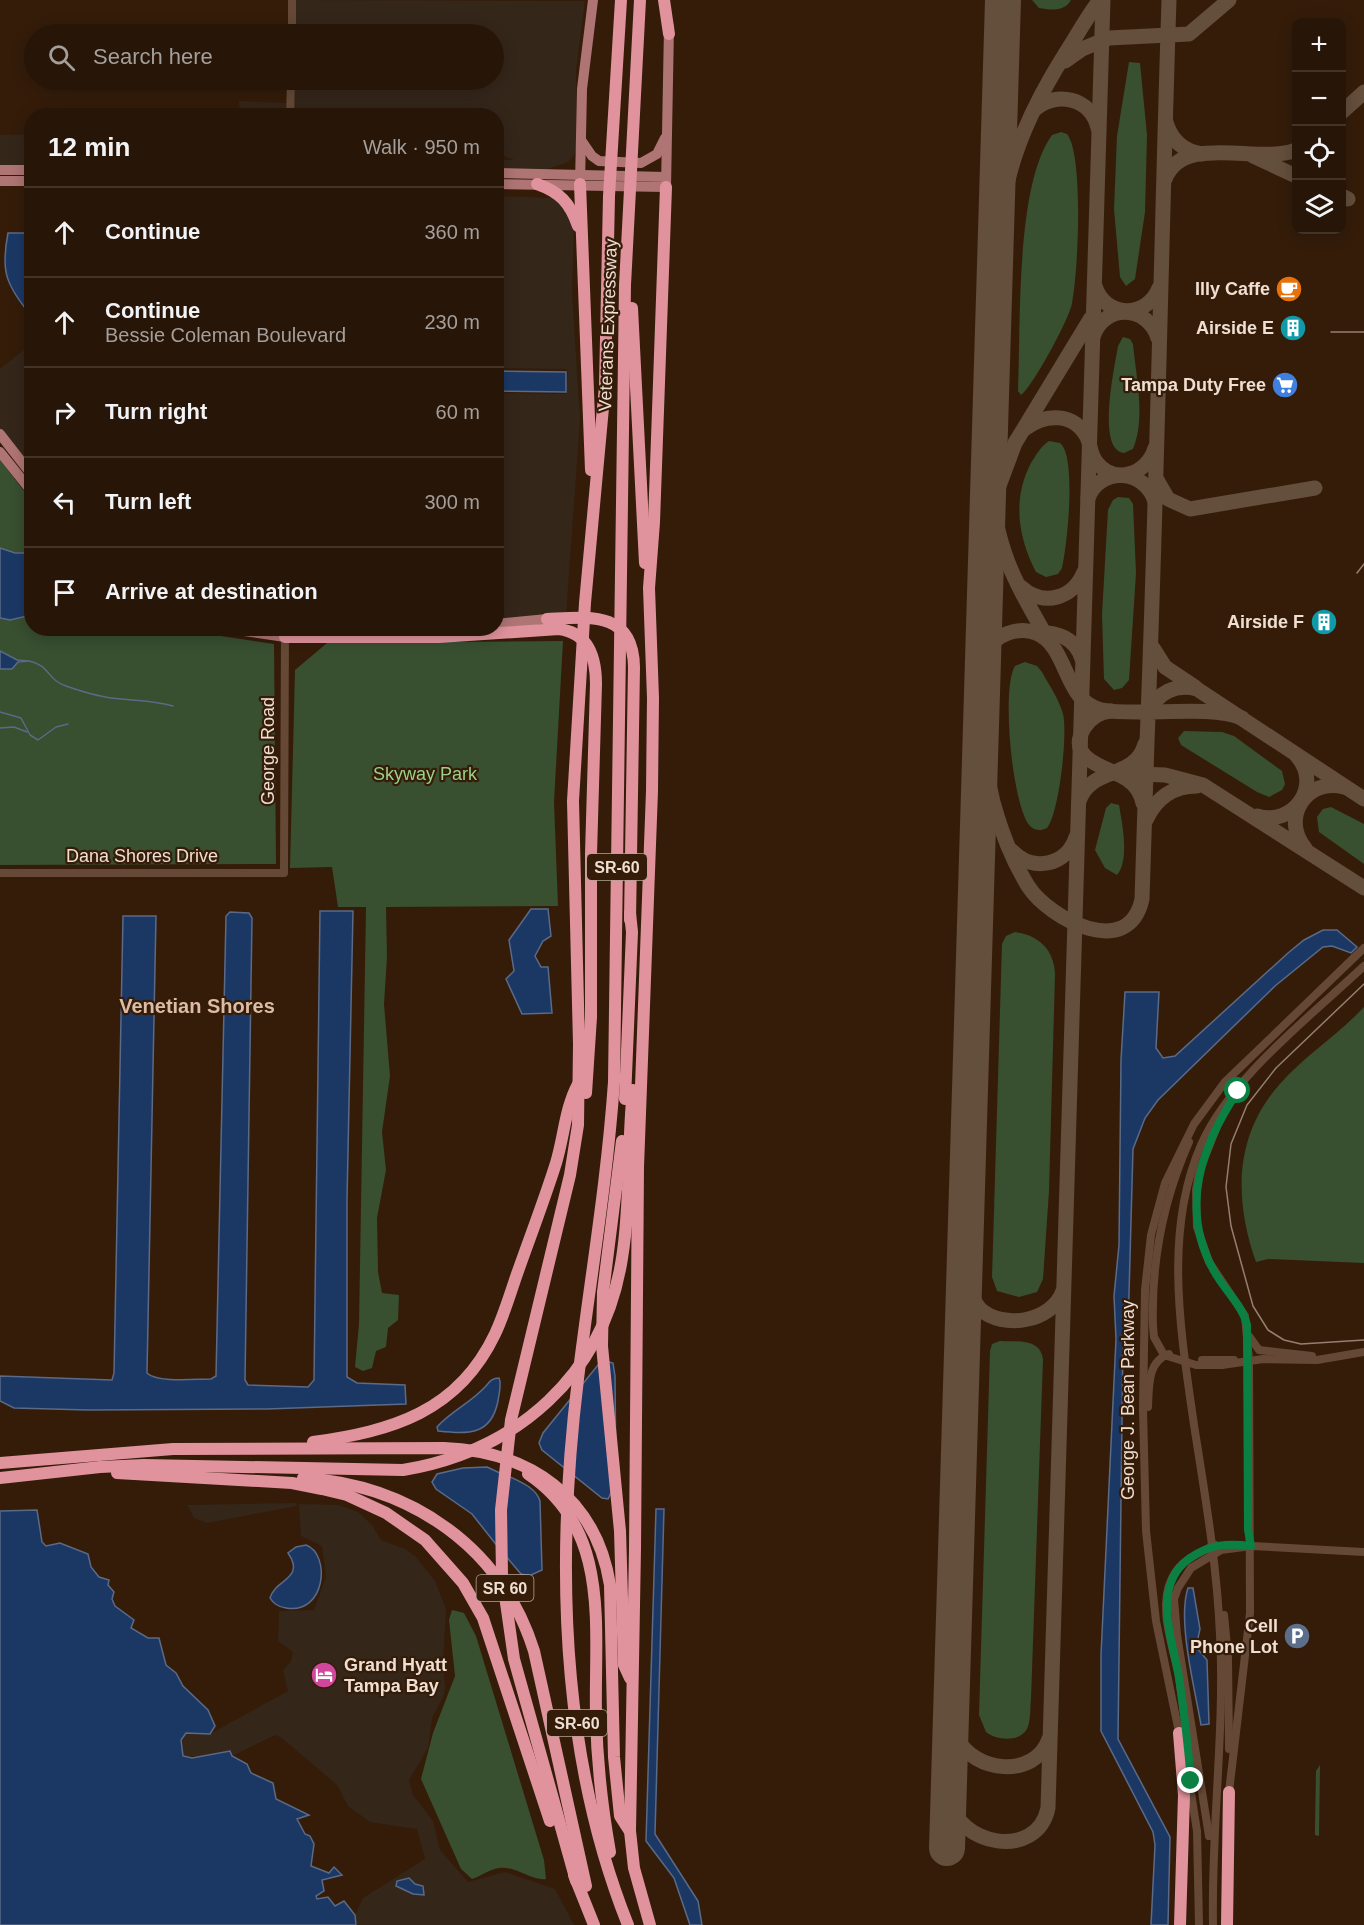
<!DOCTYPE html>
<meta charset="utf-8">
<style>
:root{--surface:#271507;--page:#332215;--text:#f1f3f6;--muted:#a49f9b;--line:#433428}
body{margin:0;font-family:Arial,sans-serif;background:var(--page);color:var(--text)}
.controls{position:absolute;right:18px;top:18px;display:grid;overflow:hidden;border-radius:12px;box-shadow:0 3px 15px #0003}
.controls button{width:54px;height:54px;display:grid;place-items:center;padding:0;border:0;border-bottom:2px solid var(--line);background:var(--surface);color:var(--text);font:30px sans-serif}
.stop{position:absolute;width:18px;height:18px;margin:-14px;border:4px solid #0b8043;border-radius:50%;background:#fff}
.stop.end{background:#0b8043;border-color:#fff;box-shadow:0 2px 6px #0008}
.list{margin:0;padding:0;list-style:none}
h2{display:flex;justify-content:space-between;align-items:center;height:78px;margin:0;padding:0 24px;font-size:26px}
h2 small{font-size:20px;font-weight:400;color:var(--muted)}
.list li{display:grid;grid-template-columns:39px 1fr auto;gap:18px;align-items:center;box-sizing:border-box;height:90px;padding:0 24px;border-top:2px solid var(--line)}
.list b{display:block;font-size:22px;white-space:nowrap}
.list p{margin:0;font-size:20px;white-space:nowrap;color:var(--muted)}
.list em{font-size:20px;font-style:normal;color:var(--muted)}
.icon{flex:none;width:33px;height:33px;fill:none;stroke:currentColor;stroke-width:2;stroke-linecap:round;stroke-linejoin:round}
.map{position:relative;flex:none;width:1364px;height:1925px;overflow:hidden}
.search{position:absolute;background:var(--surface);box-shadow:0 3px 15px #0003;left:24px;top:24px;width:480px;height:66px;display:flex;align-items:center;gap:15px;box-sizing:border-box;padding:0 21px;border-radius:33px;color:var(--muted);font-size:22px}
.panel{position:absolute;background:var(--surface);box-shadow:0 3px 15px #0003;left:24px;top:108px;width:480px;height:528px;border-radius:24px}
.map>svg:first-child{display:block}
.commercial{fill:#35261a}
.green{fill:#384f30}
.water{fill:#1b3865;stroke:#5b6a86;stroke-width:1.5}
.lines{fill:none;stroke-linecap:round;stroke-linejoin:round}
.stream{stroke:#5b6a86;stroke-width:1.5}
.taxiway{stroke:#644e3c;stroke-width:15}
.runway{stroke:#644e3c;stroke-width:36}
.minor{stroke:#654936;stroke-width:8}
.major{stroke:#af7574;stroke-width:10}
.highway{stroke:#e1939d;stroke-width:12}
.tram{stroke:#947f70;stroke-width:1.5}
.route{stroke:#0b8043;stroke-width:8}
.labels{text-anchor:middle;stroke-width:4.5;stroke-linejoin:round;paint-order:stroke}
.shield{fill:#341c09;stroke:#b7a496;stroke-width:1.5}
.shield-label{font-size:16px;font-weight:bold;fill:#efded2}
.poi-label{font-size:18px;font-weight:bold;fill:#efded2;stroke:#341c09;text-anchor:end}
.street-label{font-size:18px;fill:#efded2;stroke:#341c09}
.park-label{font-size:18px;fill:#9ad186;stroke:#341c09}
.neighbourhood-label{font-size:20px;font-weight:bold;fill:#dcbca5;stroke:#341c09}
</style>
<div class="map">
<svg width="1364" height="1925" viewBox="0 0 1364 1925">
<rect width="100%" height="100%" fill="#341c09"/>
<g class="commercial">
<path d="M295,0L585,1L576,70L577,148L573,157L568,162L544,170L497,169V160H514L500,154L497,149L496,116H293V80H494V34H294Z"/>
<path d="M239,101L287,103V115H240Z"/>
<path d="M31,134V167H0V135Z"/>
<path d="M497,196L554,198L571,216L574,224L572,292L580,420L566,615L497,620L496,393L566,394L568,372L566,369L497,368Z"/>
<path d="M31,344V470L0,430V369Z"/>
<path d="M296,1503L297,1506L207,1523L194,1518L187,1505Z"/>
<path d="M299,1504L339,1505L358,1512L372,1525L381,1540L405,1549L415,1556L435,1581L446,1609L443,1663L445,1685L444,1695L432,1718L428,1748L409,1780L413,1795L433,1821L440,1850L468,1882L505,1872L555,1889L574,1925H356L355,1915L363,1898L425,1859L417,1829L370,1822L348,1806L338,1786L282,1738L275,1735L232,1756H183L181,1740L186,1733L210,1734L288,1691L283,1670L291,1662L293,1652L278,1641L279,1611L314,1610L326,1577L322,1546L301,1536Z"/>
</g>
<g class="green">
<path d="M1032,0H1071C1064,12 1051,10 1039,8Z"/>
<path d="M1129,62L1140,63L1147,135L1145,212L1135,279L1126,286L1120,277L1114,209L1117,136Z"/>
<path d="M1061,132L1067,134C1084,155 1078,274 1072,303C1070,318 1032,388 1021,395L1018,391C1021,327 1015,186 1052,135Z"/>
<path d="M1123,337L1130,339L1133,344C1136,377 1146,418 1133,449L1124,453C1096,450 1115,365 1118,346Z"/>
<path d="M1049,441L1060,443C1077,456 1067,547 1062,568L1058,574L1046,577L1036,572C1018,537 1012,499 1031,463C1036,455 1041,446 1049,441Z"/>
<path d="M0,460L31,500L32,628L193,629L214,635L274,644L276,864L0,865Z"/>
<path d="M1118,497L1129,498L1133,504L1136,573L1129,680L1122,688L1114,690L1104,679L1102,614L1108,510L1113,500Z"/>
<path d="M563,641L554,802L558,906L386,907L387,957L384,1004L390,1076L382,1132L386,1170L377,1218L378,1272L382,1293L399,1295L398,1320L388,1328L386,1347L376,1351L372,1368L363,1371L355,1367L359,1324L366,907H338L332,867L290,868L295,670L327,643Z"/>
<path d="M1025,662L1037,666L1042,672C1049,685 1059,699 1063,714C1068,733 1059,814 1047,828C1041,831 1035,831 1030,826C1012,806 1001,688 1015,666Z"/>
<path d="M1184,731L1222,732L1234,736L1282,771L1285,784L1282,790L1269,797L1257,792L1181,745L1178,738Z"/>
<path d="M1111,803L1119,805C1122,823 1130,860 1117,875L1105,868L1095,850L1106,808Z"/>
<path d="M1331,807L1364,824V864L1319,832L1317,817L1323,809Z"/>
<path d="M1015,932C1039,935 1054,950 1055,974L1049,1191L1043,1279L1037,1292L1019,1297L997,1291L992,1277L1002,944L1006,936Z"/>
<path d="M1364,1007V1263L1268,1259L1256,1262C1234,1200 1234,1136 1279,1085C1304,1056 1338,1035 1364,1007Z"/>
<path d="M1000,1341C1017,1342 1040,1338 1043,1359L1031,1699C1030,1708 1031,1721 1027,1729C1019,1743 996,1740 986,1732L979,1715L990,1351L992,1344Z"/>
<path d="M452,1610L464,1613L476,1636L544,1860L546,1879C531,1881 517,1866 499,1868C490,1869 481,1876 472,1879L461,1869L421,1779L433,1733L455,1676L449,1620Z"/>
<path d="M1320,1765L1319,1836L1315,1835V1828L1316,1771Z"/>
</g>
<g class="water">
<path d="M8,233H31V316C7,284 0,274 8,233Z"/>
<path d="M497,371L566,372V392L497,391Z"/>
<path d="M0,548L15,553H31V618L27,616L10,620L0,618Z"/>
<path d="M0,651L17,660L29,661L18,662L12,669H0Z"/>
<path d="M531,909H548L551,936L543,941L535,956L541,967H548L552,1013L522,1014L506,979L514,971L509,940Z"/>
<path d="M320,911H353L347,1200V1377L357,1383L405,1385L406,1404L267,1409L88,1410L14,1408L0,1401V1376L112,1380L114,1373L123,916H156L147,1373C157,1383 196,1379 211,1379L216,1376L226,916L230,912L249,913L252,918L245,1380L248,1385L308,1387L314,1380Z"/>
<path d="M1323,930H1337L1357,947L1351,953L1332,946L1323,947L1275,986L1158,1100L1145,1118L1133,1149L1128,1330L1123,1339L1118,1739L1170,1837L1168,1925H1151L1155,1845L1153,1832L1101,1731V1655L1116,1339L1114,1296L1119,1245L1121,1060L1125,992H1159L1156,1048L1163,1058L1175,1056L1288,953L1304,940Z"/>
<path d="M602,1360L613,1363L615,1376L616,1483L608,1499L602,1498L542,1450L539,1443L543,1433Z"/>
<path d="M499,1378C502,1384 499,1393 498,1401C491,1436 468,1434 438,1431L437,1427C450,1412 470,1403 484,1388C489,1383 491,1378 499,1378Z"/>
<path d="M487,1467L500,1473L498,1547L472,1514L436,1489L432,1482L437,1474L463,1468Z"/>
<path d="M506,1475C518,1481 536,1487 540,1501L542,1570L529,1576L521,1574L504,1554Z"/>
<path d="M656,1509H664L655,1834L698,1901L702,1925H690L674,1878L646,1841Z"/>
<path d="M37,1510L42,1542L46,1546L60,1543L88,1554L91,1567L99,1577L109,1580L108,1585L114,1592L112,1599L115,1606L134,1620L131,1628L148,1638H159L166,1665L176,1673L183,1686L208,1710L215,1726L210,1734L186,1733L181,1740L183,1756L192,1758L230,1751L232,1756L247,1764L251,1773L273,1783L276,1799L309,1815L297,1819L305,1834L310,1836L314,1844L311,1866L329,1873L334,1867L342,1875L322,1880L324,1891L316,1896L317,1899L328,1897L335,1906L344,1901L355,1915L356,1925H0V1511Z"/>
<path d="M306,1545C331,1554 326,1615 286,1608C279,1607 274,1605 270,1598C275,1579 306,1579 288,1553L296,1547Z"/>
<path d="M1188,1588H1193L1200,1629L1196,1647L1207,1660L1209,1724L1201,1725C1195,1689 1177,1621 1188,1588Z"/>
<path d="M409,1878L415,1884L423,1886L424,1895L413,1894L396,1886L397,1881Z"/>
</g>
<g class="lines">
<g class="stream">
<path d="M29,661C50,665 47,680 66,686C83,692 104,698 121,699C139,701 155,701 173,706"/>
<path d="M0,712L21,718L30,735L38,740L56,727L68,724"/>
<path d="M0,728L14,727L27,732"/>
</g>
<g class="taxiway">
<path d="M1169,0C1161,247 1157,495 1147,742L1142,899C1129,961 1049,919 1028,886C1012,860 1001,831 993,802C983,763 983,725 984,685C984,675 983,663 986,653C993,635 1018,626 1036,633C1069,646 1063,702 1102,710C1140,717 1208,704 1242,718"/>
<path d="M1065,61L1082,49L1109,38L1189,34L1229,0"/>
<path d="M1034,110C1056,90 1091,98 1098,128"/>
<path d="M1342,112L1364,92"/>
<path d="M1166,122C1171,140 1183,151 1202,154"/>
<path d="M1253,156L1296,176"/>
<path d="M1165,179C1183,132 1260,165 1296,150"/>
<path d="M1342,196L1348,199"/>
<path d="M1095,286C1105,318 1147,319 1159,288"/>
<path d="M995,301C998,197 1009,143 1065,54C1077,36 1087,16 1100,0"/>
<path d="M1093,337C1104,303 1148,305 1158,338"/>
<path d="M993,358C992,423 983,492 1005,554C1015,584 1033,612 1048,640"/>
<path d="M1026,428C1046,413 1074,413 1087,437C1091,446 1090,455 1097,463C1116,486 1148,473 1155,448"/>
<path d="M1157,480L1168,499L1190,509L1315,488"/>
<path d="M996,494L1015,443L1091,318"/>
<path d="M1088,498C1100,466 1146,469 1155,502"/>
<path d="M988,545L991,518"/>
<path d="M1021,587C1043,607 1073,599 1084,572"/>
<path d="M1037,632C1058,633 1075,637 1082,659"/>
<path d="M1153,648L1165,667L1195,687"/>
<path d="M1111,711C1099,712 1090,718 1084,728C1064,762 1113,768 1128,780C1137,786 1141,794 1143,803"/>
<path d="M1149,713C1156,693 1176,683 1197,689L1364,799"/>
<path d="M1112,773L1165,775L1203,785L1364,888"/>
<path d="M1079,801C1091,766 1135,780 1145,744"/>
<path d="M1257,816C1293,827 1323,786 1297,756"/>
<path d="M1146,820C1156,798 1173,786 1197,786"/>
<path d="M1305,848C1280,818 1307,777 1344,787"/>
<path d="M1012,851C1033,873 1067,865 1076,837"/>
<path d="M965,1275C968,1287 972,1300 980,1309C1003,1330 1052,1322 1063,1291"/>
<path d="M953,1664C953,1687 947,1717 957,1738C974,1773 1035,1779 1049,1739"/>
<path d="M949,1798C957,1846 1037,1861 1048,1808L1103,0"/>
</g>
<path class="runway" d="M947,1848L1003,0"/>
<g class="minor">
<path d="M292,34V0"/>
<path d="M290,116L291,80"/>
<path d="M0,873H284L285,628"/>
<path d="M1219,1121L1199,1172L1196,1190L1197,1227L1209,1262L1245,1316L1249,1360L1250,1613L1229,1792"/>
<path d="M1189,1142C1163,1201 1151,1261 1153,1326L1154,1337L1164,1355L1196,1365H1222L1263,1359L1317,1360L1364,1352"/>
<path d="M1249,1336L1259,1350L1312,1356"/>
<path d="M1202,1360H1234"/>
<path d="M1148,1407C1149,1388 1147,1361 1169,1354"/>
<path d="M1224,1615L1228,1657L1229,1749"/>
<path d="M1180,1737L1156,1621L1146,1531L1143,1409L1145,1290L1151,1235L1165,1183L1194,1124L1225,1082L1364,948"/>
<path d="M1186,1761L1197,1831L1199,1925"/>
<path d="M1190,1765C1187,1736 1183,1707 1179,1678C1174,1648 1157,1608 1172,1578C1180,1561 1198,1553 1215,1545"/>
<path d="M1209,1836L1177,1635L1174,1599L1178,1588L1191,1568L1221,1550L1251,1546L1364,1552"/>
<path d="M1213,1925C1211,1829 1225,1730 1220,1635C1217,1565 1205,1495 1194,1425C1181,1334 1163,1232 1201,1145C1230,1078 1311,1016 1364,966"/>
</g>
<g class="major">
<path d="M581,140L592,156L599,161L641,163L657,154L665,138"/>
<path d="M0,170H32"/>
<path d="M496,173L666,177"/>
<path d="M0,181H32"/>
<path d="M496,184L666,187L669,27"/>
<path d="M580,184L582,89L593,0"/>
<path d="M0,434L32,475"/>
<path d="M0,452L32,492"/>
<path d="M496,624L547,619"/>
<path d="M223,628L285,637"/>
</g>
<g class="highway">
<path d="M664,0L669,34"/>
<path d="M537,184C560,192 570,203 578,226"/>
<path d="M580,184L591,470"/>
<path d="M632,308L645,563"/>
<path d="M547,619C588,617 633,610 634,667L630,920"/>
<path d="M285,637H439L559,629C589,633 596,658 596,684L591,854V1017L586,1093"/>
<path d="M625,1099L632,932L630,913"/>
<path d="M622,1141L603,1292L602,1346L620,1531L624,1665L630,1678"/>
<path d="M313,1442C392,1431 458,1412 495,1334C504,1315 510,1294 517,1274C530,1237 544,1201 556,1163C564,1137 565,1108 578,1084"/>
<path d="M0,1463L173,1449L444,1448C529,1451 596,1497 610,1585L614,1757L620,1816L629,1830"/>
<path d="M117,1473L292,1483L322,1489L347,1495L386,1513L425,1540L463,1583L483,1618L550,1821"/>
<path d="M528,1474C612,1530 594,1628 596,1716C597,1762 602,1807 610,1852"/>
<path d="M0,1478L100,1467L144,1465L403,1470C517,1451 604,1375 622,1258C631,1203 627,1145 633,1090"/>
<path d="M303,1478C410,1485 501,1546 534,1651L586,1886"/>
<path d="M1179,1733L1184,1795L1180,1925"/>
<path d="M574,1875L594,1925"/>
<path d="M576,1881L514,1659L502,1575L501,1510L511,1420L570,1175L578,1125L579,1044L573,801L585,603L605,386L609,196L621,0"/>
<path d="M628,1925C560,1755 556,1559 578,1379C590,1280 607,1183 614,1082L625,285L640,0"/>
<path d="M650,1925L634,1868L630,1831L635,1549L638,1167L652,791L653,698L649,588L654,522L666,187"/>
<path d="M1227,1925L1229,1792"/>
</g>
<g class="tram">
<path d="M1331,332H1364"/>
<path d="M1357,573L1364,564"/>
<path d="M1364,984L1276,1068L1247,1105L1231,1144L1226,1187L1231,1226L1253,1306L1268,1330L1284,1340L1301,1344L1364,1340"/>
</g>
</g>
<g class="lines">
<path class="route" d="M1191,1781C1188,1746 1184,1711 1179,1677C1172,1638 1151,1585 1190,1558C1210,1544 1228,1543 1251,1546L1248,1530L1247,1325C1242,1304 1224,1290 1214,1271C1179,1209 1201,1146 1238,1091"/>
</g>
<defs>
<symbol id="cafe-disc" viewBox="-11 -11 22 22"><circle r="9.5" fill="#e8710a" stroke="#341c09"/><path d="M-5.5-4.5H6V0H3Q3 3.5 0 3.5H-2.5Q-5.5 3.5-5.5 0ZM3-3.2v2h1.7v-2ZM-6 4.5H4V6H-6Z" fill="#fff"/></symbol>
<symbol id="building-disc" viewBox="-11 -11 22 22"><circle r="9.5" fill="#0f9aa8" stroke="#341c09"/><path d="M-4-6H4V6H1V3H-1V6H-4ZM-2.5-4.3h1.7v1.8h-1.7ZM.8-4.3h1.7v1.8H.8ZM-2.5-1h1.7V.8h-1.7ZM.8-1h1.7V.8H.8Z" fill="#fff"/></symbol>
<symbol id="supermarket-disc" viewBox="-11 -11 22 22"><circle r="9.5" fill="#3f7fe0" stroke="#341c09"/><path d="M-6-5.5h2.5l.6 2H6L4.5 2H-2.5L-4.4-4H-6ZM-1.5 3.2a1.3 1.3 0 1 0 .1 0ZM3 3.2a1.3 1.3 0 1 0 .1 0Z" fill="#fff"/></symbol>
<symbol id="parking-disc" viewBox="-11 -11 22 22"><circle r="9.5" fill="#5c6f8a" stroke="#341c09"/><path d="M-3.5-5.5H1a3.5 3.5 0 0 1 0 7H-1V5.5H-3.5ZM-1-3.4V-.6H.8a1.4 1.4 0 0 0 0-2.8Z" fill="#fff"/></symbol>
<symbol id="hotel-disc" viewBox="-11 -11 22 22"><circle r="9.5" fill="#d1479c" stroke="#341c09"/><path d="M-6-4.5h1.5V1H6V5H4.5V3h-9V5H-6ZM-4 0a1.8 1.8 0 1 1 3.6 0ZM.5 0V-2.5h3Q6-2.5 6 0Z" fill="#fff"/></symbol>
</defs>
<g fill-rule="evenodd">
<use href="#cafe-disc" x="1274" y="274" width="30" height="30"/>
<use href="#building-disc" x="1278" y="313" width="30" height="30"/>
<use href="#supermarket-disc" x="1270" y="370" width="30" height="30"/>
<use href="#building-disc" x="1309" y="607" width="30" height="30"/>
<use href="#parking-disc" x="1282" y="1621" width="30" height="30"/>
<use href="#hotel-disc" x="309" y="1660" width="30" height="30"/>
</g>
<g class="labels">
<g class="shield">
<rect x="587" y="854" width="60" height="26" rx="4.5"/>
<rect x="476.5" y="1575" width="57" height="26" rx="4.5"/>
<rect x="547" y="1710" width="60" height="26" rx="4.5"/>
</g>
<g class="shield-label">
<text x="617" y="873">SR-60</text>
<text x="505" y="1594">SR 60</text>
<text x="577" y="1729">SR-60</text>
</g>
<g class="poi-label">
<text x="1270" y="295">Illy Caffe</text>
<text x="1274" y="334">Airside E</text>
<text x="1266" y="391">Tampa Duty Free</text>
<text x="1304" y="628">Airside F</text>
<text x="1278" y="1632">Cell<tspan x="1278" dy="21">Phone Lot</tspan></text>
<text x="344" y="1671" text-anchor="start">Grand Hyatt<tspan x="344" dy="21">Tampa Bay</tspan></text>
</g>
<g class="street-label">
<text transform="translate(608 325) rotate(-88)" y="6">Veterans Expressway</text>
<text transform="translate(268 751) rotate(-90)" y="6">George Road</text>
<text x="142" y="862">Dana Shores Drive</text>
<text transform="translate(1128 1400) rotate(-90)" y="6">George J. Bean Parkway</text>
</g>
<g class="park-label">
<text x="425" y="780">Skyway Park</text>
</g>
<g class="neighbourhood-label">
<text x="197" y="1013">Venetian Shores</text>
</g>
</g>
</svg>
<div class="controls">
<button>+</button>
<button>−</button>
<button><svg class="icon" aria-label="locate" viewBox="0 0 24 24"><circle cx="12" cy="12" r="6"/><path d="M12 2v4M12 18v4M2 12h4M18 12h4"/></svg></button>
<button><svg class="icon" aria-label="layers" viewBox="0 0 24 24"><path d="M12 4l9 5-9 5-9-5zM3 14l9 5 9-5"/></svg></button>
</div>
<div class="stop" style="left:1238px;top:1091px"></div>
<div class="stop end" style="left:1191px;top:1781px"></div>
<div class="search"><svg class="icon" aria-label="search" viewBox="0 0 24 24"><circle cx="10" cy="10" r="6"/><path d="M15 15l6 6"/></svg>Search here</div>
<section class="panel">
<h2>12 min<small>Walk · 950 m</small></h2>
<ul class="list">
<li><svg class="icon" aria-label="ahead" viewBox="0 0 24 24"><path d="M12 20V5M6 11l6-6 6 6"/></svg><div><b>Continue</b></div><em>360 m</em></li>
<li><svg class="icon" aria-label="ahead" viewBox="0 0 24 24"><path d="M12 20V5M6 11l6-6 6 6"/></svg><div><b>Continue</b><p>Bessie Coleman Boulevard</p></div><em>230 m</em></li>
<li><svg class="icon" aria-label="right" viewBox="0 0 24 24"><path d="M7 20v-9h11M14 6l5 5-5 5"/></svg><div><b>Turn right</b></div><em>60 m</em></li>
<li><svg class="icon" aria-label="left" viewBox="0 0 24 24"><path d="M17 20v-9H6M10 6l-5 5 5 5"/></svg><div><b>Turn left</b></div><em>300 m</em></li>
<li><svg class="icon" aria-label="arrive" viewBox="0 0 24 24"><path d="M6 21V4h12l-3 4 3 4H6"/></svg><div><b>Arrive at destination</b></div></li>
</ul>
</section>
</div>
